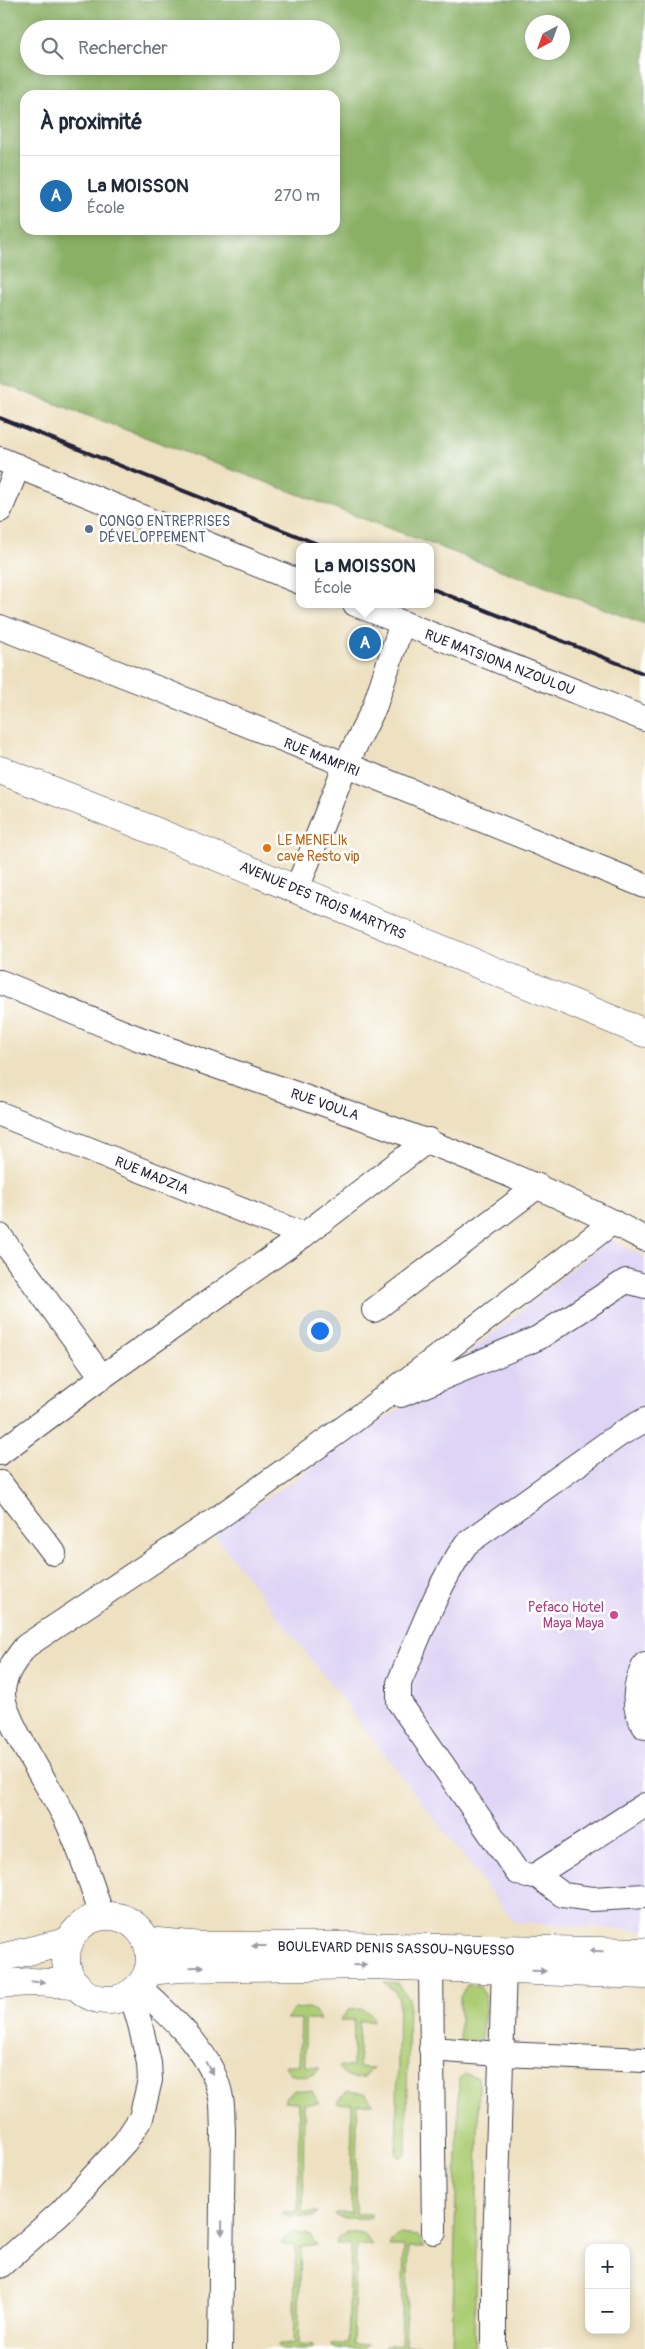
<!DOCTYPE html>
<html lang="fr">
<meta charset="utf-8">
<style>
:root{--surface:#fff;--page:#f2f2f3;--text:#1f2937;--muted:#747a83;--line:#e0e1e3;--accent:#1f6fb2}
body{margin:0;font-family:Pangolin,sans-serif;background:var(--page);color:var(--text)}
.controls{position:absolute;right:15px;bottom:15px;display:grid;overflow:hidden;border-radius:10px;box-shadow:0 2px 8px #0003}
.controls button{width:45px;height:45px;display:grid;place-items:center;padding:0;border:0;border-bottom:1px solid var(--line);background:var(--surface);color:var(--text);font:25px sans-serif}
.compass{position:absolute;left:525px;top:15px;width:45px;height:45px;border-radius:50%;background:var(--surface);box-shadow:0 2px 8px #0003;rotate:221deg}
.you{position:absolute;left:319px;top:1330px;width:18px;height:18px;margin:-12px;border:4px solid #fff;border-radius:50%;background:#1a73e8;box-shadow:0 0 0 8px #1a73e833}
.badge{display:grid;place-items:center;width:32px;height:32px;border-radius:50%;background:var(--accent);color:#fff;font-size:16px;font-weight:700}
.pin{position:absolute;translate:-50% -50%;border:2px solid #fff;box-shadow:0 1px 5px #0006}
.popup{position:absolute;left:296px;top:543px;width:138px;height:65px;box-sizing:border-box;display:grid;place-content:center;border-radius:10px;background:var(--surface);filter:drop-shadow(0 1px 4px #0005);font-size:16px;white-space:nowrap;color:var(--muted)}
.popup b{font-size:19px;color:var(--text)}
.popup::after{content:'';position:absolute;left:50%;top:100%;margin-left:-10px;border:10px solid transparent;border-top-color:var(--surface)}
.list{margin:0;padding:0;list-style:none}
h2{display:flex;justify-content:space-between;align-items:center;height:65px;margin:0;padding:0 20px;font-size:21px}
h2 small{font-size:16px;font-weight:400;color:var(--muted)}
.list li{display:grid;grid-template-columns:32px 1fr auto;gap:15px;align-items:center;box-sizing:border-box;height:80px;padding:0 20px;border-top:1px solid var(--line)}
.list b{display:block;font-size:19px;white-space:nowrap}
.list p{margin:0;font-size:16px;white-space:nowrap;color:var(--muted)}
.list em{font-size:16px;font-style:normal;color:var(--muted)}
.icon{flex:none;width:28px;height:28px;fill:none;stroke:currentColor;stroke-width:2;stroke-linecap:round;stroke-linejoin:round}
.map{position:relative;flex:none;width:645px;height:2349px;overflow:hidden}
.search{position:absolute;background:var(--surface);box-shadow:0 2px 8px #0003;left:20px;top:20px;width:320px;height:55px;display:flex;align-items:center;gap:12px;box-sizing:border-box;padding:0 18px;border-radius:28px;color:var(--muted);font-size:19px}
.panel{position:absolute;background:var(--surface);box-shadow:0 2px 8px #0003;left:20px;top:90px;width:320px;height:145px;border-radius:15px}
.map>svg:first-child{display:block}
.built{fill:#dfd4f5}
.green{fill:#adcd75;stroke:#687858}
.forest{fill:#8ab066;stroke:#566950;fill-rule:evenodd}
.lines{fill:none;stroke-linecap:round;stroke-linejoin:round}
.minor-casing{stroke:#413f4f;stroke-width:26}
.major-casing{stroke:#413f4f;stroke-width:29}
.minor{stroke:#fff;stroke-width:24}
.major{stroke:#fff;stroke-width:28}
.rail{stroke:#22223b;stroke-width:4}
.oneway{fill:#9c9ca7}
.service-dot{fill:#5c6f8a;stroke:#fff;stroke-width:2}
.food-dot{fill:#e8710a;stroke:#fff;stroke-width:2}
.hotel-dot{fill:#d1479c;stroke:#fff;stroke-width:2}
.labels{text-anchor:middle;stroke-width:5;stroke-linejoin:round;paint-order:stroke}
.service-label{font-size:14px;fill:#4e5e75;stroke:#fff;text-anchor:start}
.street-label{font-size:14px;fill:#22223b;stroke:#fff}
.food-label{font-size:14px;fill:#c56008;stroke:#fff;text-anchor:start}
.hotel-label{font-size:14px;fill:#b23c85;stroke:#fff;text-anchor:end}
</style>
<div class="map">
<svg width="645" height="2349" viewBox="0 0 645 2349">
<rect width="100%" height="100%" fill="#fff"/>
<filter id="ink" filterUnits="userSpaceOnUse"><feTurbulence type="fractalNoise" baseFrequency=".02" numOctaves="2"/><feDisplacementMap in="SourceGraphic" scale="10" xChannelSelector="R" yChannelSelector="G"/><feConvolveMatrix kernelMatrix="1 2 1 2 8 2 1 2 1" color-interpolation-filters="sRGB"/></filter>
<filter id="wash" filterUnits="userSpaceOnUse"><feTurbulence type="fractalNoise" baseFrequency=".0096" numOctaves="4" result="noise"/><feDisplacementMap in="SourceGraphic" scale="20" xChannelSelector="R" yChannelSelector="G"/><feGaussianBlur stdDeviation="1.12" result="paint"/><feColorMatrix in="noise" values="0 0 0 0 0 0 0 0 0 0 0 0 0 0 0 0 0 1.4 0 .05"/><feComposite in="paint" operator="in"/></filter>
<g filter="url(#wash)">
<rect width="100%" height="100%" fill="#eee1c1"/>
<path class="built" d="M609,1239L645,1257V1931L514,1922L214,1534L400,1409Z"/>
<g class="green">
<path d="M384,1982L398,1983L409,1999L406,2154L399,2158L396,2155L399,2000L396,1993Z"/>
<path d="M467,1985L480,1987L485,1995L486,2006L480,2042H460V1997Z"/>
<path d="M308,2008L315,2011L320,2020H305V2066L320,2067C312,2079 302,2078 290,2074L284,2065H299L301,2019H286L295,2009Z"/>
<path d="M362,2009C368,2012 373,2014 373,2021H359V2067L373,2068L364,2077C353,2079 343,2077 338,2066L353,2067L354,2020H340L349,2010Z"/>
<path d="M466,2074L478,2077L479,2083L474,2349H452L459,2078Z"/>
<path d="M295,2090L312,2091L319,2103H304L303,2212H318L314,2217L286,2216L282,2214L283,2212L298,2211L299,2102L284,2101L286,2096Z"/>
<path d="M348,2091L365,2093L373,2104L357,2105L356,2214H371V2217L368,2218H339L335,2215L336,2213H351L352,2104L337,2103L339,2098Z"/>
<path d="M347,2232L364,2234L372,2245L356,2246L353,2344L368,2345L365,2349H336L332,2346L333,2344H348L351,2245L336,2244L338,2238Z"/>
<path d="M292,2233L309,2234L317,2245L301,2246L298,2344L313,2345V2348L310,2349H281L277,2346L278,2344H293L296,2245L281,2244L283,2239Z"/>
<path d="M400,2234L417,2236L425,2247H409L405,2346H421V2349L385,2348L386,2346L401,2345L404,2246H389L391,2240Z"/>
</g>
<path class="forest" d="M0,0H645V624L0,383ZM532,22H562V52H532ZM29,29H331V66H29ZM25,95H335V230H25Z"/>
</g>
<g filter="url(#ink)">
<g class="lines">
<defs>
<g id="minor">
<path d="M0,459L300,582"/>
<path d="M0,510L18,466"/>
<path d="M355,604L645,719"/>
<path d="M0,627L164,691L645,886"/>
<path d="M297,889L345,766L374,708L402,623"/>
<path d="M0,982C47,1001 93,1021 140,1039C311,1101 484,1153 645,1239"/>
<path d="M0,1114L304,1235"/>
<path d="M0,1236L102,1377"/>
<path d="M374,1310L538,1186"/>
<path d="M401,1395L538,1338L626,1281L645,1286"/>
<path d="M645,1420L620,1434L466,1544C437,1586 419,1637 399,1683V1702L517,1872L527,1876L536,1875L645,1805"/>
<path d="M0,1453L102,1377L304,1235L428,1140"/>
<path d="M0,1483L54,1553"/>
<path d="M645,1664C634,1684 631,1708 645,1727"/>
<path d="M536,1875L563,1895L592,1899L645,1896"/>
<path d="M102,1916C91,1883 81,1850 66,1819C52,1790 3,1720 3,1693C3,1675 15,1660 26,1646L215,1520L352,1422L613,1222"/>
<path d="M431,1967L434,2232"/>
<path d="M139,1987C171,2017 213,2052 221,2098C223,2107 222,2118 223,2129L220,2349"/>
<path d="M431,2049L500,2054L645,2060"/>
<path d="M0,2266L61,2212L125,2142L141,2118L150,2080L149,2063L140,2024L131,1994"/>
<path d="M494,2349V2278L504,1969"/>
</g>
<g id="major">
<path d="M0,770L123,818L645,1033"/>
<circle cx="108" cy="1958" r="42"/>
<path d="M147,1941L202,1946H348L645,1952"/>
<path d="M0,1958L70,1941"/>
<path d="M149,1971L179,1968L371,1965L645,1975"/>
<path d="M0,1984L30,1982L76,1984"/>
</g>
</defs>
<use href="#minor" class="minor-casing"/>
<use href="#major" class="major-casing"/>
<use href="#minor" class="minor"/>
<use href="#major" class="major"/>
<g class="rail">
<path d="M0,418L325,547"/>
<path d="M430,588L645,674"/>
</g>
</g>
<defs><path id="oneway-solid" d="M-6-.8H1V-3.2L6.5 0L1 3.2V.8H-6Z" transform="scale(1.25)"/></defs>
<g class="oneway">
<use href="#oneway-solid" transform="translate(259 1946) rotate(180)"/>
<use href="#oneway-solid" transform="translate(596 1951) rotate(-179)"/>
<use href="#oneway-solid" transform="translate(360 1965) rotate(-1)"/>
<use href="#oneway-solid" transform="translate(197 1967) rotate(-1)"/>
<use href="#oneway-solid" transform="translate(539 1971) rotate(2)"/>
<use href="#oneway-solid" transform="translate(38 1982) rotate(3)"/>
<use href="#oneway-solid" transform="translate(209 2068) rotate(60)"/>
<use href="#oneway-solid" transform="translate(222 2228) rotate(91)"/>
</g>
</g>
<circle class="service-dot" cx="89" cy="529" r="5"/>
<circle class="food-dot" cx="267" cy="848" r="5"/>
<circle class="hotel-dot" cx="614" cy="1615" r="5"/>
<g class="labels">
<g class="service-label">
<text x="99" y="526">CONGO ENTREPRISES<tspan x="99" dy="16">DÉVELOPPEMENT</tspan></text>
</g>
<g class="street-label">
<text transform="translate(500 662) rotate(21)" y="5">RUE MATSIONA NZOULOU</text>
<text transform="translate(322 757) rotate(22)" y="5">RUE MAMPIRI</text>
<text transform="translate(323 900) rotate(23)" y="5">AVENUE DES TROIS MARTYRS</text>
<text transform="translate(325 1104) rotate(19)" y="5">RUE VOULA</text>
<text transform="translate(152 1175) rotate(22)" y="5">RUE MADZIA</text>
<text transform="translate(396 1948) rotate(1)" y="5">BOULEVARD DENIS SASSOU-NGUESSO</text>
</g>
<g class="food-label">
<text x="277" y="845">LE MENELIk<tspan x="277" dy="16">cave Resto vip</tspan></text>
</g>
<g class="hotel-label">
<text x="604" y="1612">Pefaco Hotel<tspan x="604" dy="16">Maya Maya</tspan></text>
</g>
</g>
</svg>
<div class="controls">
<button>+</button>
<button>−</button>
</div>
<svg class="compass" viewBox="-18 -18 36 36"><path d="M0-13l5 13h-10z" fill="#e53935"/><path d="M0 13l5-13h-10z" fill="#747a83"/></svg>
<div class="you"></div>
<div class="pin badge" style="left:365px;top:643px">A</div>
<div class="popup"><b>La MOISSON</b>École</div>
<div class="search"><svg class="icon" aria-label="search" viewBox="0 0 24 24"><circle cx="10" cy="10" r="6"/><path d="M15 15l6 6"/></svg>Rechercher</div>
<section class="panel">
<h2>À proximité<small></small></h2>
<ul class="list">
<li><span class="badge">A</span><div><b>La MOISSON</b><p>École</p></div><em>270 m</em></li>
</ul>
</section>
</div>
